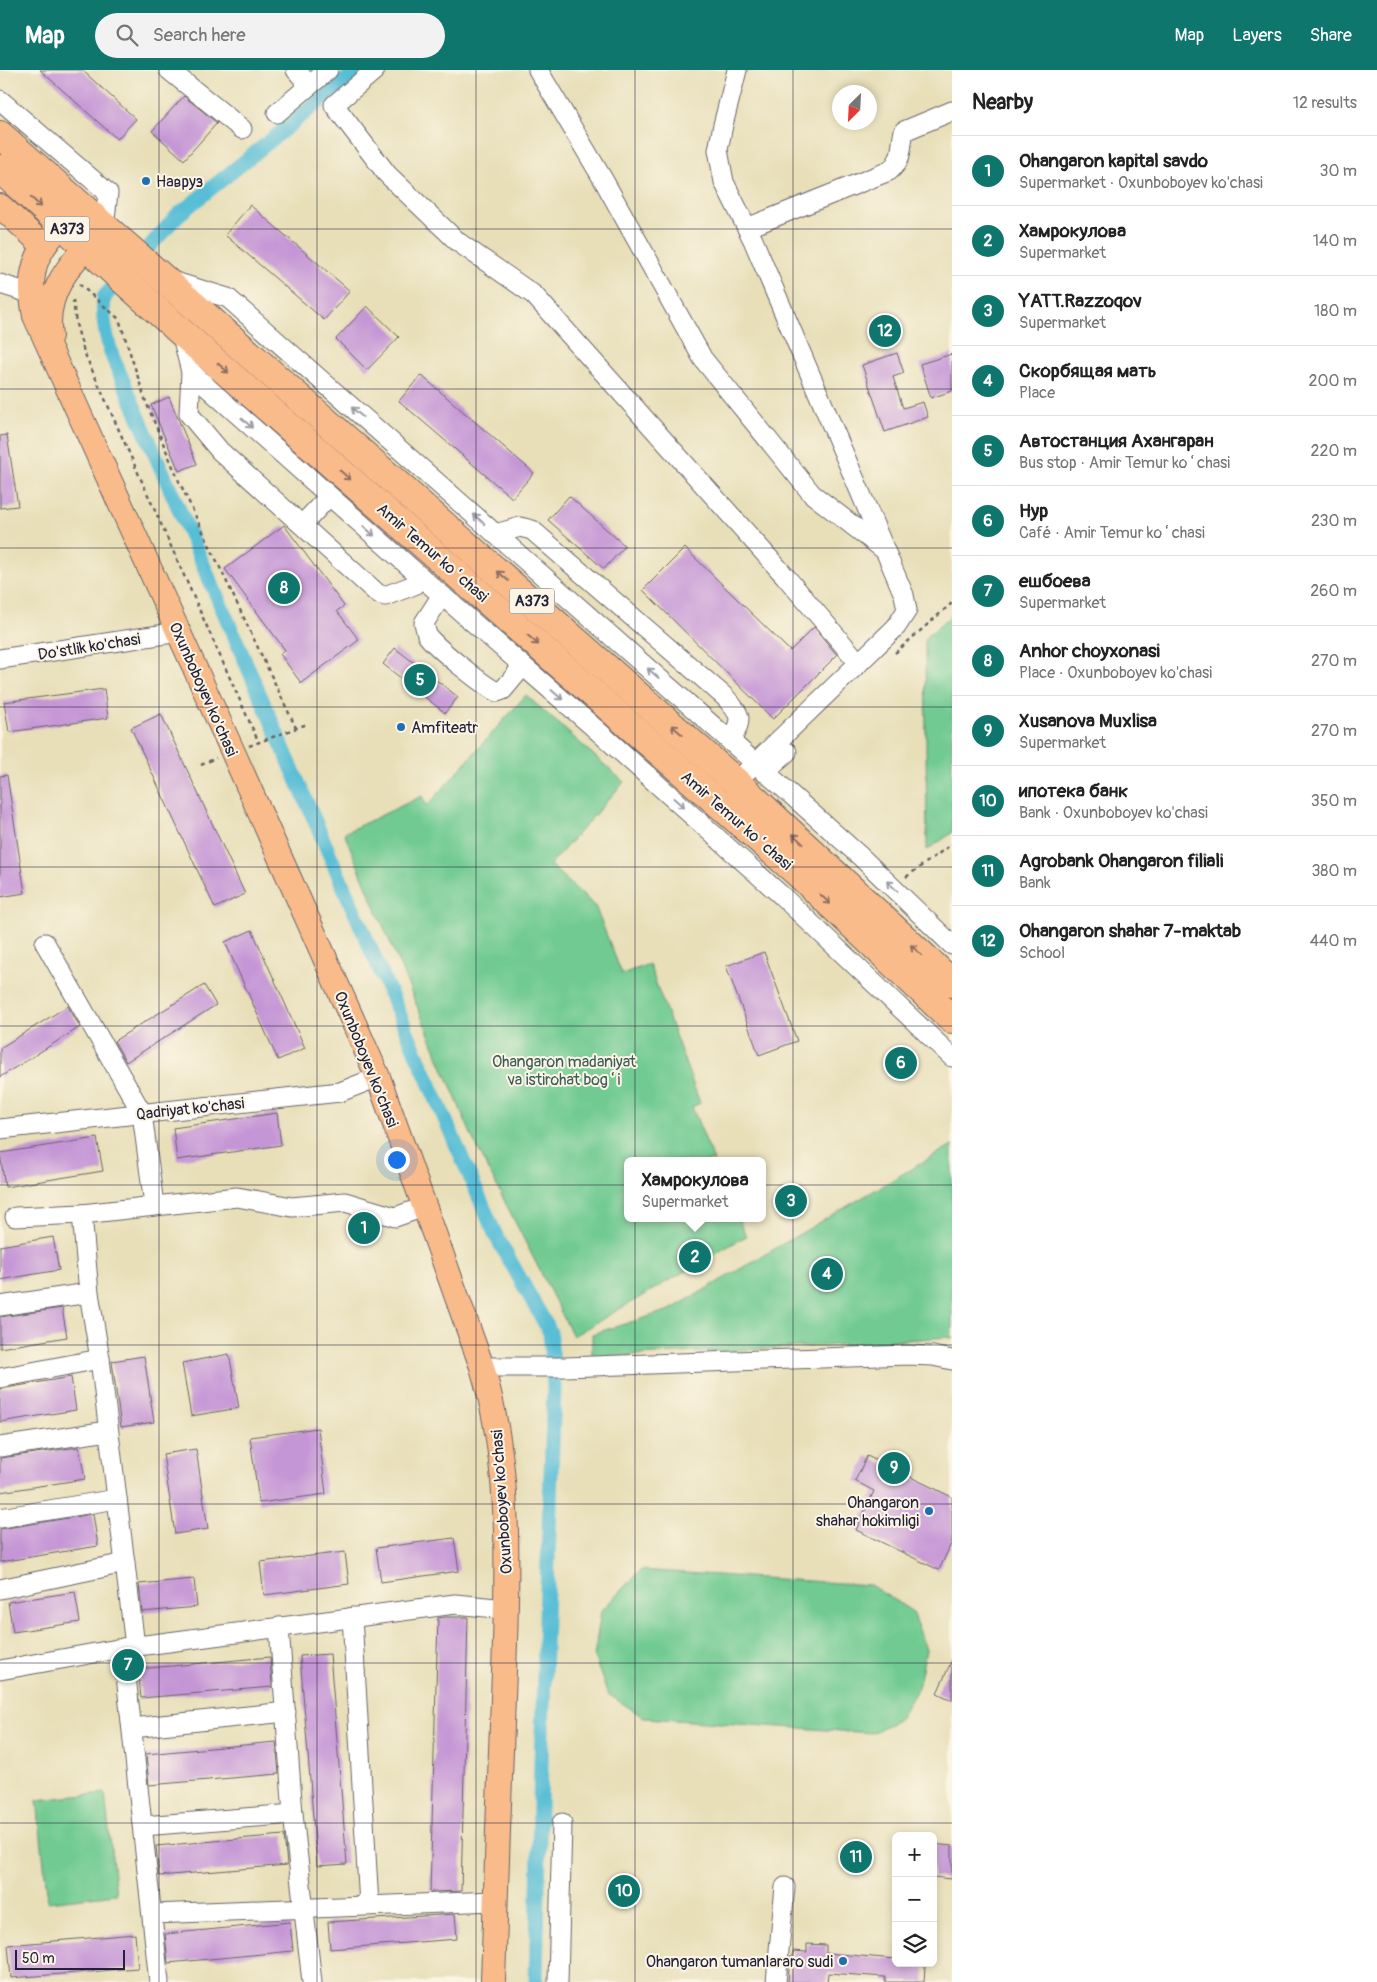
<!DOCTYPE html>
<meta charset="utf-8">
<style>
:root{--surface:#fff;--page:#f2f2f2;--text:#222;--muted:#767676;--line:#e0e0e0;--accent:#0f766e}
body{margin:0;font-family:Pangolin,sans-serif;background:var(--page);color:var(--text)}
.controls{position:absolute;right:15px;bottom:15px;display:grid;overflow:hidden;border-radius:8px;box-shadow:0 2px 8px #0003}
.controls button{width:45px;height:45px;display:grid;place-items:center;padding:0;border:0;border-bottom:1px solid var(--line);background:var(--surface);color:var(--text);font:25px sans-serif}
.compass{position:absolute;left:832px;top:15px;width:45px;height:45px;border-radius:50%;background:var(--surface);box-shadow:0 2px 8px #0003;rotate:204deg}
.scale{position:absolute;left:15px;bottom:12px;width:110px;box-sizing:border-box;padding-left:5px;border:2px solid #22223b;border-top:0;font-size:14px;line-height:18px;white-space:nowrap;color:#22223b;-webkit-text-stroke:4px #fcf5e5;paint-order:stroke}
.you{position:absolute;left:396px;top:1089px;width:18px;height:18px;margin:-12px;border:4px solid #fff;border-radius:50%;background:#1a73e8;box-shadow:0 0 0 8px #1a73e833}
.badge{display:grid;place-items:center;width:32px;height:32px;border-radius:50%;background:var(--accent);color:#fff;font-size:16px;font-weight:700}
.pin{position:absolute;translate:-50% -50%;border:2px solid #fff;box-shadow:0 1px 5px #0006}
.popup{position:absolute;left:624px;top:1087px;width:142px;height:65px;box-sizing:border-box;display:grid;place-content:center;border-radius:8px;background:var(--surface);filter:drop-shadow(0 1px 4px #0005);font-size:16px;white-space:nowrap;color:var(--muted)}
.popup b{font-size:19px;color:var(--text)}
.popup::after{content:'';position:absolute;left:50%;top:100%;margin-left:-10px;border:10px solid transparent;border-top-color:var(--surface)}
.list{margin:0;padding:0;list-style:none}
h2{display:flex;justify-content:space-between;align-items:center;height:65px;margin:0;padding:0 20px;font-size:21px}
h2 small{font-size:16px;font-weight:400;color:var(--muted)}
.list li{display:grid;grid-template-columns:32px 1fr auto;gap:15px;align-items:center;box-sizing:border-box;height:70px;padding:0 20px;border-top:1px solid var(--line)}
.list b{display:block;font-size:19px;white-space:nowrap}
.list p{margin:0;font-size:16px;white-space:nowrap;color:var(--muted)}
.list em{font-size:16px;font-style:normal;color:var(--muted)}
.icon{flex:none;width:28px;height:28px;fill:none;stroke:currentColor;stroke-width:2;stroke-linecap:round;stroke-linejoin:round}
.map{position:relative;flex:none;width:952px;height:1912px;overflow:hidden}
header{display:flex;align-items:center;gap:30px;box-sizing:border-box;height:70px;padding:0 25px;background:var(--accent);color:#fff}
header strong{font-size:24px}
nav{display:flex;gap:28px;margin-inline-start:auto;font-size:18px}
.search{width:350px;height:45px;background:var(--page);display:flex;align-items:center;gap:12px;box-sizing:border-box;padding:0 18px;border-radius:28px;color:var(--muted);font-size:19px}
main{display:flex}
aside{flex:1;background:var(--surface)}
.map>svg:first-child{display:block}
.green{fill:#70ca91;stroke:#497666}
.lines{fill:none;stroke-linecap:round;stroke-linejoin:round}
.canal{stroke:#58bed6;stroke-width:15}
.building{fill:#c596d6}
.minor-casing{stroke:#676467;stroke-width:21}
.major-casing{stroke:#676467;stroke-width:26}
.highway-casing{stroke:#676467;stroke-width:30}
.path{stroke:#676467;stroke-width:2.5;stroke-dasharray:4 4;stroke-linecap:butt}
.minor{stroke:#fff;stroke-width:19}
.major{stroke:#fabb8b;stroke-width:24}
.highway{stroke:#fabb8b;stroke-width:28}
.oneway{stroke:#8e6e63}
.oneway2{stroke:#9c9ca7}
.grid{fill:none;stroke:#22223b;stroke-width:1;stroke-opacity:0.55}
.poi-dot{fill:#1f6fb2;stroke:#fcf5e5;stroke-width:2}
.labels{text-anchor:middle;stroke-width:4;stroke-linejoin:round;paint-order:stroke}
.shield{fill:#fcf5e5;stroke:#63616e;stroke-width:1}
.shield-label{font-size:15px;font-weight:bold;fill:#22223b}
.poi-label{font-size:16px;fill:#22223b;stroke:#fcf5e5;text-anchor:start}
.street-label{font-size:16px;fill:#22223b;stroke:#fcf5e5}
.park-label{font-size:16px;fill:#3d5d59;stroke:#fcf5e5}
</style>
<header>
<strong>Map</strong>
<div class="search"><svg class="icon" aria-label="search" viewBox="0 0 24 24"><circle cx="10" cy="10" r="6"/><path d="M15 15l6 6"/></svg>Search here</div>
<nav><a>Map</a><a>Layers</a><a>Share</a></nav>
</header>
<main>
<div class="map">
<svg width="952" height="1912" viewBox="0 0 952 1912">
<rect width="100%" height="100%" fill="#fcf5e5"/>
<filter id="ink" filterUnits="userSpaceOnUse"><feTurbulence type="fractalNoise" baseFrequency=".02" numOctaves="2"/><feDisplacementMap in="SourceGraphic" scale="10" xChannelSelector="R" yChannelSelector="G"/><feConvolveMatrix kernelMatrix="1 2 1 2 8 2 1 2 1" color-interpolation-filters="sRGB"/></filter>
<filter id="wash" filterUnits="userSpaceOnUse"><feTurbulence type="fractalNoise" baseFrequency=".0096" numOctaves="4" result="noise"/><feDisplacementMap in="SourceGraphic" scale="20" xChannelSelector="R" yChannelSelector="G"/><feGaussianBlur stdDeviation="1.12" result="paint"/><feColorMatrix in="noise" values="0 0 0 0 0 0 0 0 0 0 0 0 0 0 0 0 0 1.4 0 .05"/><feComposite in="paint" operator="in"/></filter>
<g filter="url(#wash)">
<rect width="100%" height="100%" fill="#e8dfb9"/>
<g class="green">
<path d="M952,545V763L927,780L925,568Z"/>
<path d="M526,625L624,712L550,795L595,836L622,904L649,894L700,1033L692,1037L714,1091H628V1148H738L746,1166L573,1266L473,1069L344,763L422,726L427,736Z"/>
<path d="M952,1075V1269L949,1267L824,1276L592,1287V1264L670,1240Z"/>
<path d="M641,1500L870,1515L913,1542L926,1580L918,1618L899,1649L872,1663L645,1648L608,1624L594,1587L601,1541Z"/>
<path d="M105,1723L116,1824L48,1832L37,1730Z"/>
</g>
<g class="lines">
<path class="canal" d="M358,0L178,145L104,227C102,250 106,267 113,288L496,1166L550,1262L554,1317L541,1693L536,1912"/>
</g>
<g id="blocks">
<g class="building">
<path d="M40,0H82L136,49L117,69Z"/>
<path d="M184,26L217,53L184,90L152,61Z"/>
<path d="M250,135L350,221L324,250L225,165Z"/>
<path d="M367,236L399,267L367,300L336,269Z"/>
<path d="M897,283L904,303L893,307L903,338L923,332L928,347L885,362L862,295Z"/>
<path d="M952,284V321L931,328L920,294Z"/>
<path d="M421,305L534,403L512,428L399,331Z"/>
<path d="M169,327L197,394L179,401L151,335Z"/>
<path d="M7,365L18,436L0,438V366Z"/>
<path d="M569,426L625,476L604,499L548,450Z"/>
<path d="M284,455L344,536L337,541L359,570L301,613L280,584L285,580L225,499Z"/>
<path d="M685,478L790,581L814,557L837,585L773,649L643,520Z"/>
<path d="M395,578L458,627L445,643L383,594Z"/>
<path d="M104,619L108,648L9,662L4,632Z"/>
<path d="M161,644L245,824L215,838L131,658Z"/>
<path d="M7,705L25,823L0,827V706Z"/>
<path d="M252,860L305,978L278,990L225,872Z"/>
<path d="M764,882L797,971L759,985L726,896Z"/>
<path d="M204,915L216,935L126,992L114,971Z"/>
<path d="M68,936L80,957L0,1007V978Z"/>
<path d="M277,1043L281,1075L177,1090L173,1058Z"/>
<path d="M97,1068L103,1101L5,1117L0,1083Z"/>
<path d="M53,1167L59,1200L0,1210V1176Z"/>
<path d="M62,1238L67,1267L0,1278V1247Z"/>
<path d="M229,1284L239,1338L191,1346L182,1293Z"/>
<path d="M144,1286L154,1352L121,1357L112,1291Z"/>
<path d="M71,1307L76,1340L0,1352V1319Z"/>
<path d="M318,1358L326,1424L259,1433L250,1367Z"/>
<path d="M79,1377L85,1409L0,1422V1388Z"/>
<path d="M196,1379L208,1459L175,1464L163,1384Z"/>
<path d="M867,1386L952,1427V1472L939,1500L856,1460L874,1421L855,1411Z"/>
<path d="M93,1444L98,1476L0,1492V1459Z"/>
<path d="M454,1468L459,1501L381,1512L376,1478Z"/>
<path d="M345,1482L349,1514L264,1525L260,1492Z"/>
<path d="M194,1509L197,1537L142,1542L139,1514Z"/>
<path d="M75,1522L80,1552L13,1562L8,1532Z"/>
<path d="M446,1547H468L461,1821L430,1822L438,1548Z"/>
<path d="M330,1584L347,1794L317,1796L300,1586Z"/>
<path d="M270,1587L272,1617L141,1628L138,1599Z"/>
<path d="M952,1590V1630L937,1623Z"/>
<path d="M276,1672L279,1704L149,1715L146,1684Z"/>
<path d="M284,1765L287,1795L159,1806L156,1776Z"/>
<path d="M933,1774L952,1776V1809L933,1807Z"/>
<path d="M455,1844L457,1869L330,1879L328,1852Z"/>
<path d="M290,1852L293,1881L168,1893L165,1864Z"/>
<path d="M135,1864L138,1898L11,1908L8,1875Z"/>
<path d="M807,1874L826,1875V1883L896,1889V1893H922V1896L925,1897L924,1912H885V1907L828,1903L827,1912H788L790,1887H793V1881L807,1882Z"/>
</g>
</g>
</g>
<g filter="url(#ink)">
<use href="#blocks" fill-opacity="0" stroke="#676467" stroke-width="1"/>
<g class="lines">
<defs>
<g id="minor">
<path d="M169,0L242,59"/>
<path d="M296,0L309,15"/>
<path d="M375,0L334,35L387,104L458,172L534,225L785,506L859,593"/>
<path d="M538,0L604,111L703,289L812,424L883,479"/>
<path d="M737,0L723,55L718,80L724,112L753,170L904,525L907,540L896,557L746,702"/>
<path d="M0,30L108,123L104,157"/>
<path d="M277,43L328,0"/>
<path d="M747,158L889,101C904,89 900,77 904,61L952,41"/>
<path d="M172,211L228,228L788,722L861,787L952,875"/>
<path d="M0,214L45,228"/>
<path d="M181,262L191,302L208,318L422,508L590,654L782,826L952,987"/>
<path d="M191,302L189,344L220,381L378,524L385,526L414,515L421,507"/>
<path d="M303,454L329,426"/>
<path d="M495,464L520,457L532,460L725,627C743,648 742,647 731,672"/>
<path d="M442,525L424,553C425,557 426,561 427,565C434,576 484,616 497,622L503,620L523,596"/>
<path d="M0,589L179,562"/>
<path d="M764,702L787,682"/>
<path d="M45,873L142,1043L154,1135"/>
<path d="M0,1059L340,1022L378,1007"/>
<path d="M82,1144L89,1223L100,1289L135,1576"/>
<path d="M15,1147L82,1144L237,1127L292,1137L345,1132L395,1147L424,1137"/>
<path d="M0,1236L89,1223"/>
<path d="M482,1297H565L908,1285L933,1286L952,1290"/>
<path d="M0,1308L100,1289"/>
<path d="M0,1377L108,1361"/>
<path d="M0,1448L117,1429"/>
<path d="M0,1519L125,1493"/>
<path d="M352,1547L369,1835"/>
<path d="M279,1557L293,1744L312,1912"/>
<path d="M123,1578L159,1912"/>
<path d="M0,1600L123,1578L455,1534L506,1539"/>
<path d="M132,1658L286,1642"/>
<path d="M143,1756L293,1744"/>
<path d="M153,1844L495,1831"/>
<path d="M558,1912L562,1753"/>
<path d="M776,1912L785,1817"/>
</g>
<g id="major">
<path d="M0,136L43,175"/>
<path d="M74,142C39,178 25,194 35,246L232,680L378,1007L482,1297C514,1402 507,1519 503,1628C499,1723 496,1817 493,1912"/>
<path d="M50,266C43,223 71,193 98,163"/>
</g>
<g id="highway">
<path d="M0,65L736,712L952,913"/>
<path d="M0,99L180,261L800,805L952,949"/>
</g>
</defs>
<use href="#minor" class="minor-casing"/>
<use href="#major" class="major-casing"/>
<use href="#highway" class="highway-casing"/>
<g class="path">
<path d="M79,214L119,249L146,332L178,409L296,658"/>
<path d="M73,230L76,254L84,282L259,673"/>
<path d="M895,583L952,533"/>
<path d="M249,676L307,654"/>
<path d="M201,695L216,688"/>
<path d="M906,807L952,774"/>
</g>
<use href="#minor" class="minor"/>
<use href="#major" class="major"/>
<use href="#highway" class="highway"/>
</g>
<defs><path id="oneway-shaft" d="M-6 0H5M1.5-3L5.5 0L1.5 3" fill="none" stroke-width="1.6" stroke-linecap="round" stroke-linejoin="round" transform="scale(1.25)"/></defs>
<g class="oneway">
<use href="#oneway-shaft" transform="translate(36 132) rotate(42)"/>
<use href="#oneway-shaft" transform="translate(223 298) rotate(41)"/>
<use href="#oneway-shaft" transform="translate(345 405) rotate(41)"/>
<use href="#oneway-shaft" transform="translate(503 506) rotate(-139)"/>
<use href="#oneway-shaft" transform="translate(533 570) rotate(41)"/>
<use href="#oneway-shaft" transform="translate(677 660) rotate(-139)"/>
<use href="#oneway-shaft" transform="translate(798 769) rotate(-137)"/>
<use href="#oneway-shaft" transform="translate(825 829) rotate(43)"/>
<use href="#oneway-shaft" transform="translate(916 880) rotate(-137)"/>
</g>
<g class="oneway2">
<use href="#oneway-shaft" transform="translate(357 342) rotate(-139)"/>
<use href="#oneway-shaft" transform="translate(247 353) rotate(42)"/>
<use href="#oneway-shaft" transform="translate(479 449) rotate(-139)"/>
<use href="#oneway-shaft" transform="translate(369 461) rotate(42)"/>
<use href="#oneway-shaft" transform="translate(653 603) rotate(-139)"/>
<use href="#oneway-shaft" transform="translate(557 625) rotate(41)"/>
<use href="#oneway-shaft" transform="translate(679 733) rotate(42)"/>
<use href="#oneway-shaft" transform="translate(892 816) rotate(-136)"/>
</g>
</g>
<path class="grid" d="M159,0V1912M317,0V1912M476,0V1912M635,0V1912M793,0V1912M0,159H952M0,319H952M0,478H952M0,637H952M0,797H952M0,956H952M0,1115H952M0,1275H952M0,1434H952M0,1593H952M0,1753H952"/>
<g class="poi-dot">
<circle cx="146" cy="111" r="5"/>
<circle cx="401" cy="657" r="5"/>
<circle cx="929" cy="1441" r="5"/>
<circle cx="843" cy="1891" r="5"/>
</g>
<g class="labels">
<g class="shield">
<rect x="44.5" y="146.5" width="45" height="25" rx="4"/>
<rect x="509.5" y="518.5" width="45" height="25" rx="4"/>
</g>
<g class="shield-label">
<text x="67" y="164">A373</text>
<text x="532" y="536">A373</text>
</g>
<g class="poi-label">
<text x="156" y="117">Навруз</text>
<text x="411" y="663">Amfiteatr</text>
<text x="919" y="1438" text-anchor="end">Ohangaron<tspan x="919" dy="18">shahar hokimligi</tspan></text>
<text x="833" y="1897" text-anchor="end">Ohangaron tumanlararo sudi</text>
</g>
<g class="street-label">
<text transform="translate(433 482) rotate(41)" y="6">Amir Temur koʻchasi</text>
<text transform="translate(89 576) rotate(-9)" y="6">Do'stlik ko'chasi</text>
<text transform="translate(204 619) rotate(66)" y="6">Oxunboboyev ko'chasi</text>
<text transform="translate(737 750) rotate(41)" y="6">Amir Temur koʻchasi</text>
<text transform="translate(367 989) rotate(68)" y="6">Oxunboboyev ko'chasi</text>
<text transform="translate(190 1038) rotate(-6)" y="6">Qadriyat ko'chasi</text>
<text transform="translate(501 1432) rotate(-94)" y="6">Oxunboboyev ko'chasi</text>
</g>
<g class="park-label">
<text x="564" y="997">Ohangaron madaniyat<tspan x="564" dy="18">va istirohat bogʻi</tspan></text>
</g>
</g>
</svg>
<div class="controls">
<button>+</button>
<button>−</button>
<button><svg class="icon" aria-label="layers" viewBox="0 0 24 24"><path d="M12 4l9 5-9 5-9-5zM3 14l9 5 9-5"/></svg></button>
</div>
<svg class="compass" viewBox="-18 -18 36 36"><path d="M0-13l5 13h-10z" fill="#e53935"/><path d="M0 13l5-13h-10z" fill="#767676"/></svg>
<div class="scale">50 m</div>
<div class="you"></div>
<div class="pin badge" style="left:364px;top:1158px">1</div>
<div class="pin badge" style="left:695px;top:1187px">2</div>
<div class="popup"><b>Хамрокулова</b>Supermarket</div>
<div class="pin badge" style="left:791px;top:1131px">3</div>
<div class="pin badge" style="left:827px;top:1204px">4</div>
<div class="pin badge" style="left:420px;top:610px">5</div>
<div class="pin badge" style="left:901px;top:993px">6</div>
<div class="pin badge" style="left:128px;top:1595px">7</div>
<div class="pin badge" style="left:284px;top:518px">8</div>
<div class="pin badge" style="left:894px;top:1398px">9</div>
<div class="pin badge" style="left:624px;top:1821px">10</div>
<div class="pin badge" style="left:856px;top:1787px">11</div>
<div class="pin badge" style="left:885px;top:261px">12</div>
</div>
<aside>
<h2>Nearby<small>12 results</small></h2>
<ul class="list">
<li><span class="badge">1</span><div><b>Ohangaron kapital savdo</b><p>Supermarket · Oxunboboyev ko'chasi</p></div><em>30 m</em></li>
<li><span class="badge">2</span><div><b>Хамрокулова</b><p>Supermarket</p></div><em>140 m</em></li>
<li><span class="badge">3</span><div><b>YATT.Razzoqov</b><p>Supermarket</p></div><em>180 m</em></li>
<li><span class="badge">4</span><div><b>Скорбящая мать</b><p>Place</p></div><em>200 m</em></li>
<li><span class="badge">5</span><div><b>Автостанция Ахангаран</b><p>Bus stop · Amir Temur koʻchasi</p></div><em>220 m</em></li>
<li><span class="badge">6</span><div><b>Нур</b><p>Café · Amir Temur koʻchasi</p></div><em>230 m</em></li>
<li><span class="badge">7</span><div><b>ешбоева</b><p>Supermarket</p></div><em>260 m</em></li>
<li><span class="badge">8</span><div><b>Anhor choyxonasi</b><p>Place · Oxunboboyev ko'chasi</p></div><em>270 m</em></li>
<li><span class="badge">9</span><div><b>Xusanova Muxlisa</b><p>Supermarket</p></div><em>270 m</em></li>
<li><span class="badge">10</span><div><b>ипотека банк</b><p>Bank · Oxunboboyev ko'chasi</p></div><em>350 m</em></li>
<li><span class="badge">11</span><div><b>Agrobank Ohangaron filiali</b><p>Bank</p></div><em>380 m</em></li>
<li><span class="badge">12</span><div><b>Ohangaron shahar 7-maktab</b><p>School</p></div><em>440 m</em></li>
</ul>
</aside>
</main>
